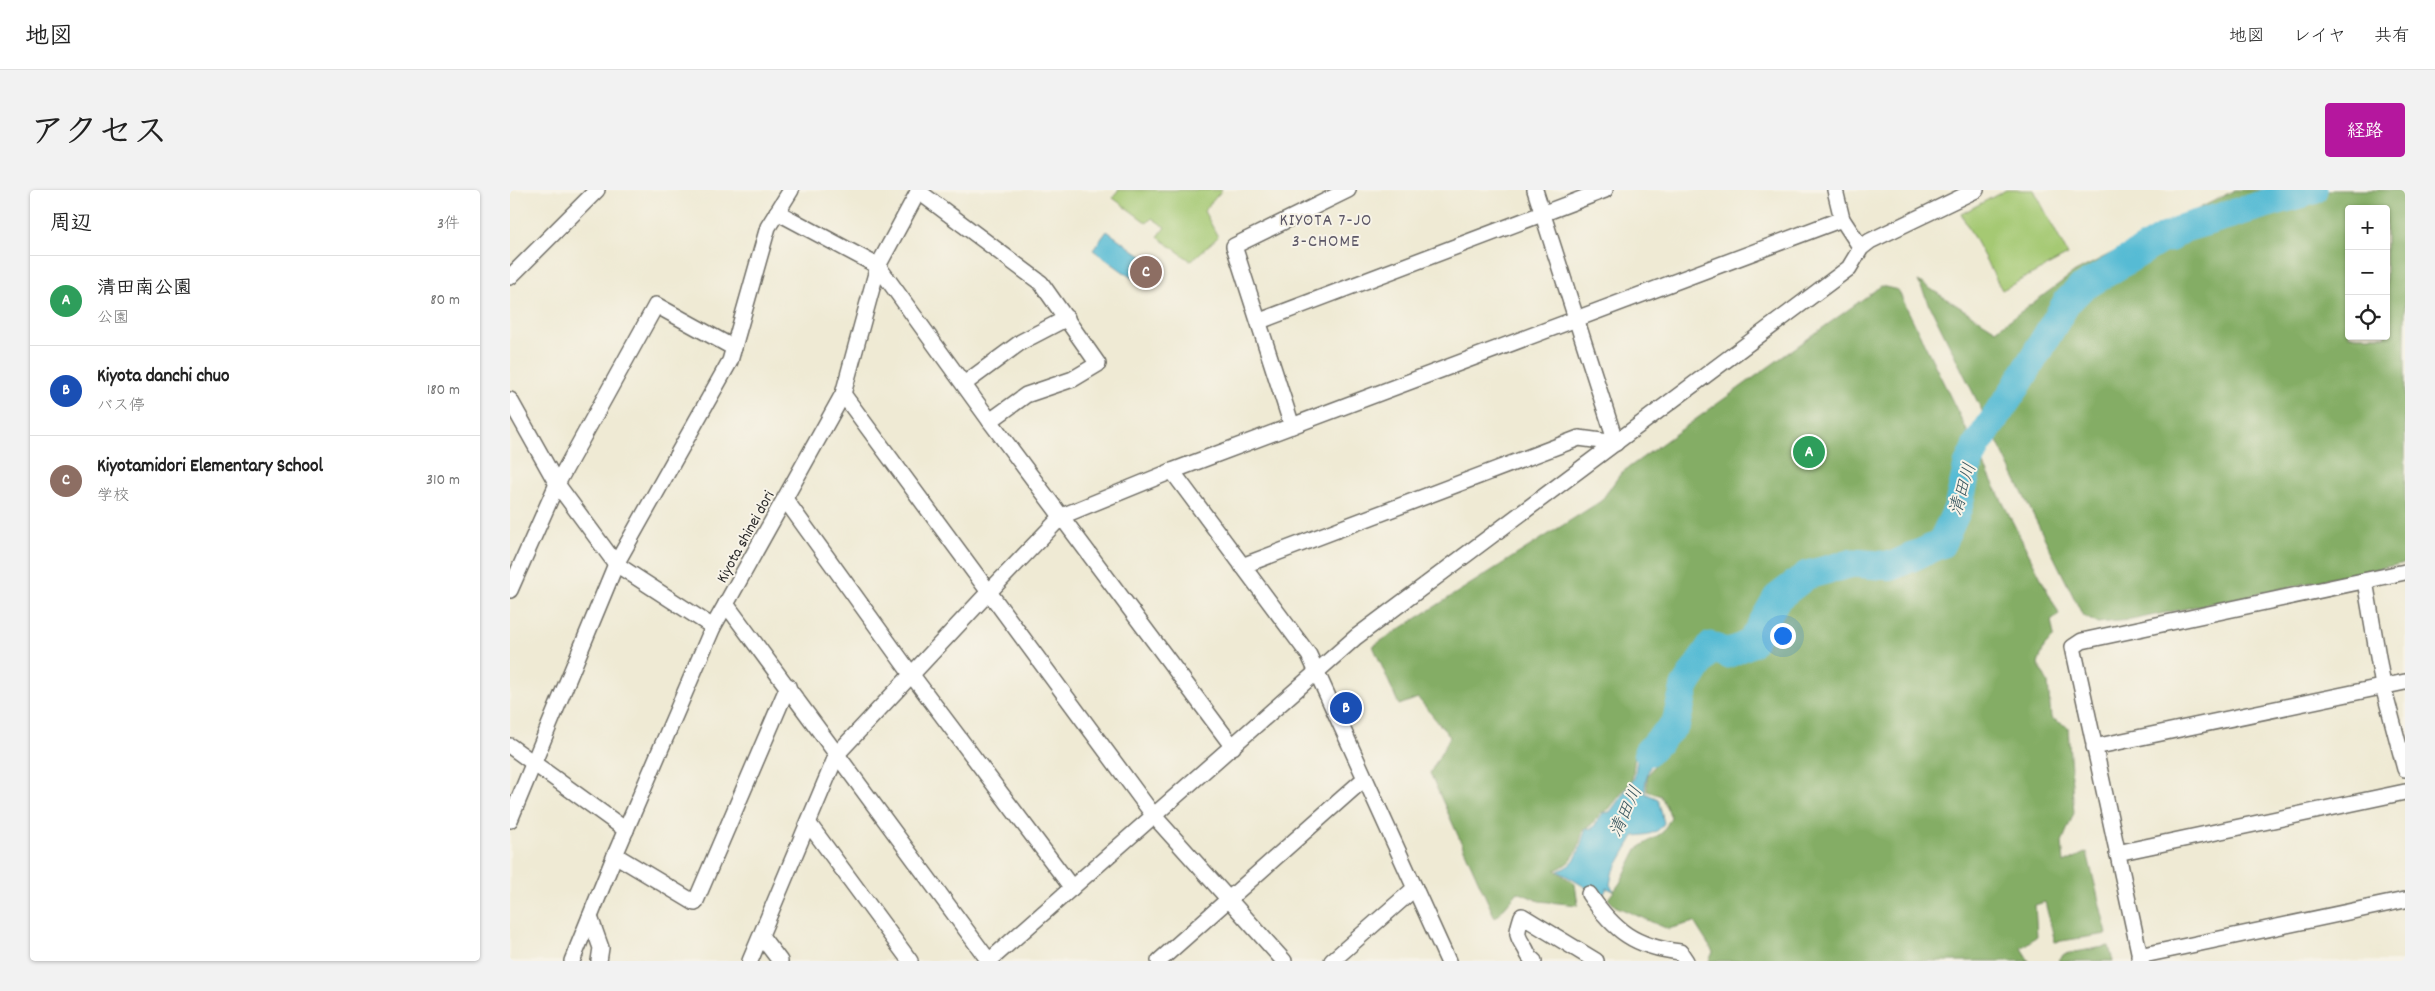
<!DOCTYPE html>
<html lang="ja">
<meta charset="utf-8">
<style>
:root{--surface:#fff;--page:#f2f2f2;--text:#222;--muted:#767676;--line:#e0e0e0;--accent:#b5179e}
body{margin:0;font-family:Dekko,"Klee One",sans-serif;background:var(--page);color:var(--text)}
.controls{position:absolute;right:15px;top:15px;display:grid;overflow:hidden;border-radius:5px;box-shadow:0 1px 4px #0004}
.controls button{width:45px;height:45px;display:grid;place-items:center;padding:0;border:0;border-bottom:1px solid var(--line);background:var(--surface);color:var(--text);font:25px sans-serif}
.you{position:absolute;left:1272px;top:445px;width:18px;height:18px;margin:-12px;border:4px solid #fff;border-radius:50%;background:#1a73e8;box-shadow:0 0 0 8px #1a73e833}
.badge{display:grid;place-items:center;width:32px;height:32px;border-radius:50%;background:var(--accent);color:#fff;font-size:16px;font-weight:700}
.pin{position:absolute;translate:-50% -50%;border:2px solid #fff;box-shadow:0 1px 5px #0006}
.list{margin:0;padding:0;list-style:none}
h2{display:flex;justify-content:space-between;align-items:center;height:65px;margin:0;padding:0 20px;font-size:21px}
h2 small{font-size:16px;font-weight:400;color:var(--muted)}
.list li{display:grid;grid-template-columns:32px 1fr auto;gap:15px;align-items:center;box-sizing:border-box;height:90px;padding:0 20px;border-top:1px solid var(--line)}
.list b{display:block;font-size:19px;white-space:nowrap}
.list p{margin:0;font-size:16px;white-space:nowrap;color:var(--muted)}
.list em{font-size:16px;font-style:normal;color:var(--muted)}
.icon{flex:none;width:28px;height:28px;fill:none;stroke:currentColor;stroke-width:2;stroke-linecap:round;stroke-linejoin:round}
.map{position:relative;flex:none;width:1895px;height:771px;overflow:hidden;border-radius:5px}
header{display:flex;align-items:center;gap:30px;box-sizing:border-box;height:70px;padding:0 25px;background:var(--surface);border-bottom:1px solid var(--line)}
header strong{font-size:24px}
nav{display:flex;gap:28px;margin-inline-start:auto;font-size:18px}
.intro{display:flex;align-items:center;justify-content:space-between;box-sizing:border-box;height:120px;padding:0 30px}
h1{margin:0;font-size:35px}
.button{padding:12px 22px;border-radius:5px;background:var(--accent);color:#fff;font-size:18px;font-weight:700}
main{display:flex;gap:30px;padding:0 30px}
aside{flex:1;background:var(--surface);border-radius:5px;box-shadow:0 1px 4px #0004}
.map>svg:first-child{display:block}
.green{fill:#a5c973;stroke:#687a4f}
.forest{fill:#84ad65;stroke:#586c48;fill-rule:evenodd}
.water{fill:#56bbd4;stroke:#407380}
.lines{fill:none;stroke-linecap:round;stroke-linejoin:round}
.river{stroke:#56bbd4;stroke-width:29}
.minor-casing{stroke:#706e66;stroke-width:18}
.minor{stroke:#fff;stroke-width:15}
.labels{text-anchor:middle;stroke-width:4;stroke-linejoin:round;paint-order:stroke}
.street-label{font-size:16px;fill:#2b2b2b;stroke:#f7f3e8}
.neighbourhood-label{font-size:18px;letter-spacing:1px;fill:#5d5867;stroke:#f7f3e8}
.water-label{font-size:18px;font-style:italic;fill:#38565e;stroke:#f7f3e8}
</style>
<header>
<strong>地図</strong>
<nav><a>地図</a><a>レイヤ</a><a>共有</a></nav>
</header>
<div class="intro"><h1>アクセス</h1><a class="button">経路</a></div>
<main>
<aside>
<h2>周辺<small>3件</small></h2>
<ul class="list">
<li><span class="badge" style="background:#2e9e5b">A</span><div><b>清田南公園</b><p>公園</p></div><em>80 m</em></li>
<li><span class="badge" style="background:#1a4fb4">B</span><div><b>Kiyota danchi chuo</b><p>バス停</p></div><em>180 m</em></li>
<li><span class="badge" style="background:#8d6e63">C</span><div><b>Kiyotamidori Elementary School</b><p>学校</p></div><em>310 m</em></li>
</ul>
</aside>
<div class="map">
<svg width="1895" height="771" viewBox="0 0 1895 771">
<rect width="100%" height="100%" fill="#f7f3e8"/>
<filter id="ink" filterUnits="userSpaceOnUse"><feTurbulence type="fractalNoise" baseFrequency=".02" numOctaves="2"/><feDisplacementMap in="SourceGraphic" scale="10" xChannelSelector="R" yChannelSelector="G"/><feConvolveMatrix kernelMatrix="1 2 1 2 8 2 1 2 1" color-interpolation-filters="sRGB"/></filter>
<filter id="wash" filterUnits="userSpaceOnUse"><feTurbulence type="fractalNoise" baseFrequency=".0096" numOctaves="4" result="noise"/><feDisplacementMap in="SourceGraphic" scale="20" xChannelSelector="R" yChannelSelector="G"/><feGaussianBlur stdDeviation="1.12" result="paint"/><feColorMatrix in="noise" values="0 0 0 0 0 0 0 0 0 0 0 0 0 0 0 0 0 1.4 0 .05"/><feComposite in="paint" operator="in"/></filter>
<g filter="url(#wash)">
<rect width="100%" height="100%" fill="#efead4"/>
<g class="green">
<path d="M608,0H712L694,21L708,47L681,71L648,47L655,37L642,28L637,33L603,8Z"/>
<path d="M1496,0H1524L1558,65L1492,100L1451,24Z"/>
</g>
<g class="forest">
<path d="M1725,0H1895V373L1621,430L1587,433L1573,426L1408,91L1486,140L1565,82ZM1839,19H1876V146H1839Z"/>
<path d="M1371,96L1388,100L1462,251L1457,265L1471,269L1549,424L1541,430L1544,446L1534,457L1528,474L1538,493L1541,528L1558,537L1564,623L1552,652L1554,673L1577,662L1597,744L1545,752L1535,712L1525,715L1527,746L1511,758L1519,771H1199L1203,762L1184,732L1158,739L1105,716L1098,709L1110,693L1127,659L1153,642L1161,627L1151,606L1137,601V587L1170,533L1155,534L1145,539L1125,565L1122,590L1099,619L1091,623L1081,635L1073,640C1068,660 1065,672 1045,680L1065,694L1068,715L1029,711L1008,702L985,728L920,583L940,547L908,508L889,515L863,456L1091,311L1111,283Z"/>
<path d="M1599,756L1603,771H1548L1554,764Z"/>
</g>
<g class="water">
<path d="M597,41L647,77L633,96L583,60Z"/>
<path d="M1166,533C1164,543 1160,544 1154,552C1143,566 1134,586 1135,603L1148,609L1154,633C1148,644 1137,645 1124,646L1102,684L1100,695L1104,701L1097,698L1092,707L1048,681C1071,672 1068,659 1076,639L1083,638L1093,623L1100,622L1124,589L1128,563L1138,555L1148,540Z"/>
</g>
<g class="lines">
<path class="river" d="M1138,562L1166,533L1175,496L1201,456L1217,464L1241,453L1267,408L1297,385L1343,373L1382,376L1431,354L1448,318L1458,275L1467,255L1506,197L1557,112L1570,99L1655,47L1659,48L1674,38L1803,0"/>
</g>
</g>
<g filter="url(#ink)">
<g class="lines">
<defs>
<g id="minor">
<path d="M409,0L368,76L333,204L216,414L479,771"/>
<path d="M1325,0L1332,29L1351,58"/>
<path d="M408,1L531,93L588,174L563,189L516,205L480,231"/>
<path d="M267,22L368,76L480,231L723,557"/>
<path d="M0,87L87,0"/>
<path d="M750,131L1095,0"/>
<path d="M454,194L511,152L557,128"/>
<path d="M333,204L644,626L774,771"/>
<path d="M0,210L47,294L106,374L203,437"/>
<path d="M782,236L724,56L838,0"/>
<path d="M662,281L799,465L938,771"/>
<path d="M275,309L401,484L562,698"/>
<path d="M732,376L1069,248L1106,253L1025,0"/>
<path d="M1855,391L1873,496L1895,579"/>
<path d="M0,400L47,294L146,115L224,158"/>
<path d="M0,556L116,640"/>
<path d="M1584,557L1895,492"/>
<path d="M0,630L106,374L220,171L258,37L281,0"/>
<path d="M299,634L400,771"/>
<path d="M1607,663L1895,602"/>
<path d="M105,665L185,713L278,496"/>
<path d="M1079,704C1104,741 1125,757 1170,762L1176,771"/>
<path d="M80,727L91,758L89,771"/>
<path d="M251,746L270,771"/>
<path d="M1629,766L1895,710"/>
<path d="M62,771L105,665L203,437L216,414"/>
<path d="M240,771L327,564L478,403L552,326L662,281L1332,29"/>
<path d="M479,771L846,447L1339,78L1351,58L1360,51L1466,0"/>
<path d="M649,771L854,589"/>
<path d="M822,771L905,698"/>
<path d="M1024,771C1018,767 1018,763 1015,758C1005,744 1007,742 1012,726L1086,771"/>
<path d="M1631,771L1563,457L1572,451L1895,382"/>
</g>
</defs>
<use href="#minor" class="minor-casing"/>
<use href="#minor" class="minor"/>
</g>
</g>
<g class="labels">
<g class="street-label">
<text transform="translate(234 346) rotate(-61)" y="6">Kiyota shinei dori</text>
</g>
<g class="neighbourhood-label">
<text x="816" y="35">KIYOTA 7-JO<tspan x="816" dy="21">3-CHOME</tspan></text>
</g>
<g class="water-label">
<text transform="translate(1452 299) rotate(-73)" y="6">清田川</text>
<text transform="translate(1115 621) rotate(-65)" y="6">清田川</text>
</g>
</g>
</svg>
<div class="controls">
<button>+</button>
<button>−</button>
<button><svg class="icon" aria-label="locate" viewBox="0 0 24 24"><circle cx="12" cy="12" r="6"/><path d="M12 2v4M12 18v4M2 12h4M18 12h4"/></svg></button>
</div>
<div class="you"></div>
<div class="pin badge" style="left:1299px;top:262px;background:#2e9e5b">A</div>
<div class="pin badge" style="left:836px;top:518px;background:#1a4fb4">B</div>
<div class="pin badge" style="left:636px;top:82px;background:#8d6e63">C</div>
</div>
</main>
